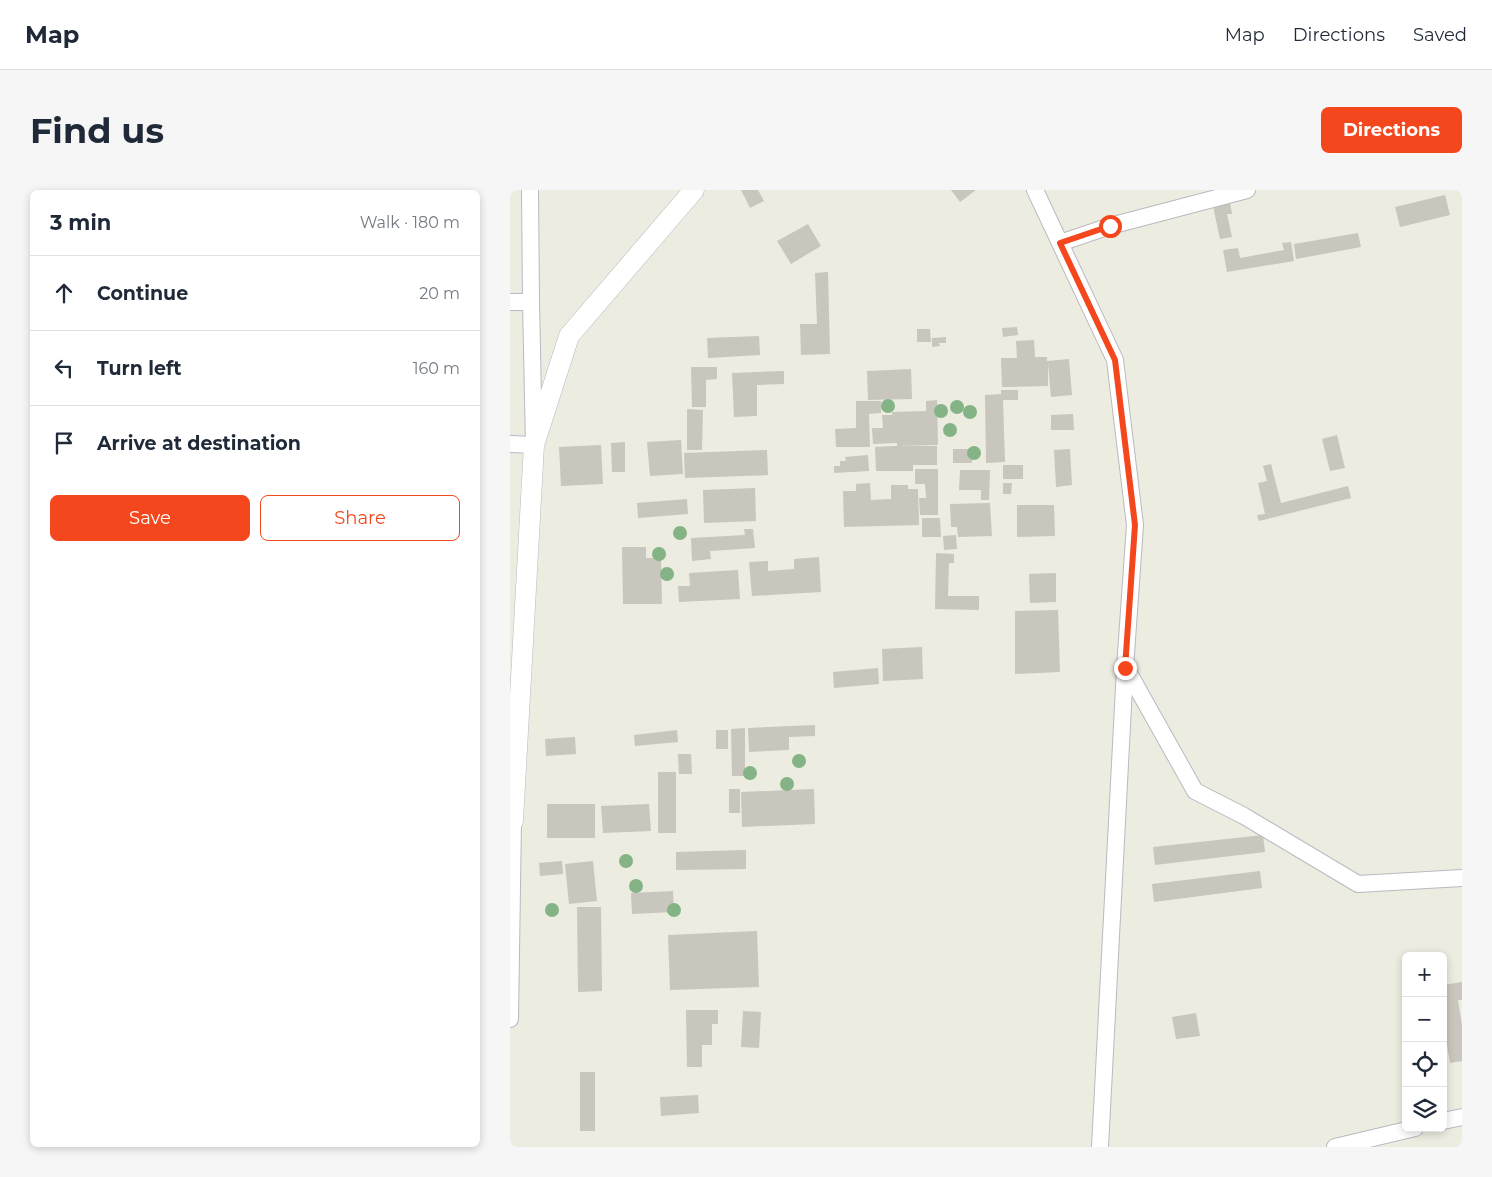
<!DOCTYPE html>
<meta charset="utf-8">
<style>
:root{--surface:#fff;--page:#f6f6f7;--text:#1f2937;--muted:#747a83;--line:#e0e1e3;--accent:#f5471e}
body{margin:0;font-family:Montserrat,sans-serif;background:var(--page);color:var(--text)}
.controls{position:absolute;right:15px;bottom:15px;display:grid;overflow:hidden;border-radius:8px;box-shadow:0 2px 8px #0003}
.controls button{width:45px;height:45px;display:grid;place-items:center;padding:0;border:0;border-bottom:1px solid var(--line);background:var(--surface);color:var(--text);font:25px sans-serif}
.stop{position:absolute;width:15px;height:15px;margin:-11px;border:4px solid #f5471e;border-radius:50%;background:#fff}
.stop.end{background:#f5471e;border-color:#fff;box-shadow:0 1px 5px #0008}
.list{margin:0;padding:0;list-style:none}
h2{display:flex;justify-content:space-between;align-items:center;height:65px;margin:0;padding:0 20px;font-size:21px}
h2 small{font-size:16px;font-weight:400;color:var(--muted)}
.list li{display:grid;grid-template-columns:32px 1fr auto;gap:15px;align-items:center;box-sizing:border-box;height:75px;padding:0 20px;border-top:1px solid var(--line)}
.list b{display:block;font-size:19px;white-space:nowrap}
.list em{font-size:16px;font-style:normal;color:var(--muted)}
.actions{display:flex;gap:10px;padding:15px 20px}
.actions a{flex:1;padding:11px 0;border:1px solid var(--accent);border-radius:8px;text-align:center;font-size:18px;color:var(--accent)}
.actions .main{background:var(--accent);color:#fff}
.icon{flex:none;width:28px;height:28px;fill:none;stroke:currentColor;stroke-width:2;stroke-linecap:round;stroke-linejoin:round}
.map{position:relative;flex:none;width:952px;height:957px;overflow:hidden;border-radius:8px}
header{display:flex;align-items:center;gap:30px;box-sizing:border-box;height:70px;padding:0 25px;background:var(--surface);border-bottom:1px solid var(--line)}
header strong{font-size:24px}
nav{display:flex;gap:28px;margin-inline-start:auto;font-size:18px}
.intro{display:flex;align-items:center;justify-content:space-between;box-sizing:border-box;height:120px;padding:0 30px}
h1{margin:0;font-size:35px}
.button{padding:12px 22px;border-radius:8px;background:var(--accent);color:#fff;font-size:18px;font-weight:700}
main{display:flex;gap:30px;padding:0 30px}
aside{flex:1;background:var(--surface);border-radius:8px;box-shadow:0 2px 8px #0003}
.map>svg:first-child{display:block}
.building{fill:#c8c6bd}
.lines{fill:none;stroke-linecap:round;stroke-linejoin:round}
.minor-casing{stroke:#b8bac0;stroke-width:18}
.tertiary-casing{stroke:#b8bac0;stroke-width:21}
.minor{stroke:#fff;stroke-width:16}
.tertiary{stroke:#fff;stroke-width:20}
.tree{fill:#84b386}
.route{stroke:#f5471e;stroke-width:6}
</style>
<header>
<strong>Map</strong>
<nav><a>Map</a><a>Directions</a><a>Saved</a></nav>
</header>
<div class="intro"><h1>Find us</h1><a class="button">Directions</a></div>
<main>
<aside>
<h2>3 min<small>Walk · 180 m</small></h2>
<ul class="list">
<li><svg class="icon" aria-label="ahead" viewBox="0 0 24 24"><path d="M12 20V5M6 11l6-6 6 6"/></svg><div><b>Continue</b></div><em>20 m</em></li>
<li><svg class="icon" aria-label="left" viewBox="0 0 24 24"><path d="M17 20v-9H6M10 6l-5 5 5 5"/></svg><div><b>Turn left</b></div><em>160 m</em></li>
<li><svg class="icon" aria-label="arrive" viewBox="0 0 24 24"><path d="M6 21V4h12l-3 4 3 4H6"/></svg><div><b>Arrive at destination</b></div></li>
</ul>
<div class="actions"><a class="main">Save</a><a>Share</a></div>
</aside>
<div class="map">
<svg width="952" height="957" viewBox="0 0 952 957">
<rect width="100%" height="100%" fill="#edece0"/>
<g class="building">
<path d="M231,0H248L254,11L240,18Z"/>
<path d="M441,0H466L450,12Z"/>
<path d="M935,5L940,25L890,37L885,17Z"/>
<path d="M720,13L722,24H717L722,47L710,49L703,16Z"/>
<path d="M298,34L311,56L281,74L267,51Z"/>
<path d="M848,43L851,57L786,69L784,54Z"/>
<path d="M781,52L784,71L717,82L713,60L728,58L730,68L774,60L772,53Z"/>
<path d="M318,82L320,164L291,165L290,134H307L305,83Z"/>
<path d="M507,137L508,145L493,147L492,138Z"/>
<path d="M407,139H420L421,152H407Z"/>
<path d="M249,146L250,165L198,168L197,148Z"/>
<path d="M436,147V153H429L430,156L422,157V148Z"/>
<path d="M524,150L525,167H537V171L559,169L562,205L541,207L538,173V196L492,197L491,168H507L506,151Z"/>
<path d="M181,177H207V189L196,190V217H182Z"/>
<path d="M401,179L402,209L358,210L357,181Z"/>
<path d="M274,181V194L247,195V226L224,227L222,183Z"/>
<path d="M491,200H508V210H493L495,272L476,273L475,205L491,204Z"/>
<path d="M427,210L428,255L387,256V253L363,254L362,238H373L372,225H382V222L416,221V211Z"/>
<path d="M346,211H371V223L359,224L360,257H326L325,239L346,238Z"/>
<path d="M177,219L193,220L192,260H177Z"/>
<path d="M563,224L564,240H541V225Z"/>
<path d="M827,245L835,278L820,281L812,249Z"/>
<path d="M171,250L173,284L140,286L137,252Z"/>
<path d="M115,252V282H102L101,253Z"/>
<path d="M91,255L93,294L51,296L49,257Z"/>
<path d="M383,256H427V275H403V281H366L365,257Z"/>
<rect x="443" y="259" width="19" height="14"/>
<path d="M560,259L562,295L546,297L544,260Z"/>
<path d="M257,260L258,285L175,288L174,263Z"/>
<path d="M358,265L359,281L324,283V276H330V271H336L335,267Z"/>
<path d="M761,274L771,313L838,296L841,308L749,331L747,325L755,324L748,293L757,291L753,276Z"/>
<rect x="493" y="275" width="20" height="14"/>
<path d="M405,279H428V325H410L409,308H416L415,294H405Z"/>
<path d="M450,280H480L479,310H471V300H449Z"/>
<path d="M360,293L361,310L381,309V295H398V299H408L409,335L334,337L333,301H346V294Z"/>
<path d="M493,293H502L501,304H493Z"/>
<path d="M245,298L246,331L194,333L193,300Z"/>
<path d="M177,309L178,324L128,328L127,313Z"/>
<path d="M480,313L482,346L448,347L447,337H441L440,314Z"/>
<path d="M507,315H544L545,346L507,347Z"/>
<path d="M412,328H430L431,347H412Z"/>
<path d="M234,339H243L245,358L200,361L201,369L182,371L181,348L235,345Z"/>
<path d="M446,345L447,359L434,360L433,346Z"/>
<path d="M112,357H136V368H151L152,414H113Z"/>
<path d="M426,363L444,364V373H439L438,406H469V420L425,419Z"/>
<path d="M309,367L311,402L242,406L239,372L258,371V381L284,379V369Z"/>
<path d="M228,380L230,409L169,412L168,396H180L179,383Z"/>
<path d="M546,383V412L520,413L519,384Z"/>
<path d="M548,420L550,482L505,484V421Z"/>
<path d="M412,457L413,489L373,491L372,459Z"/>
<path d="M368,478L369,494L324,498L323,482Z"/>
<path d="M305,535V546L279,547V560L239,562L238,538Z"/>
<path d="M235,538V586H222L221,539Z"/>
<path d="M167,540L168,552L125,556L124,545Z"/>
<rect x="206" y="540" width="12" height="19"/>
<path d="M65,547L66,564L36,566L35,549Z"/>
<path d="M168,564H181L182,584H169Z"/>
<rect x="148" y="582" width="18" height="61"/>
<rect x="219" y="599" width="11" height="24"/>
<path d="M304,599L305,634L232,637L231,602Z"/>
<rect x="37" y="614" width="48" height="34"/>
<path d="M139,614L141,641L93,643L91,616Z"/>
<path d="M753,645L755,662L645,675L643,657Z"/>
<path d="M236,660V679L166,680V662Z"/>
<path d="M52,671L53,684L30,686L29,673Z"/>
<path d="M83,671L87,711L59,714L55,674Z"/>
<path d="M750,681L752,698L644,712L642,694Z"/>
<path d="M163,701L164,722L122,724L121,703Z"/>
<path d="M67,717H91L92,801L68,802Z"/>
<path d="M247,741L249,797L160,800L158,745Z"/>
<path d="M952,792V810H948L952,835V871L940,873L933,832V795Z"/>
<path d="M176,820H208V834H202V855H192V877H177Z"/>
<path d="M233,821L251,822L249,858L231,857Z"/>
<path d="M686,823L690,846L666,849L662,827Z"/>
<rect x="70" y="882" width="15" height="59"/>
<path d="M188,905L189,923L151,926L150,907Z"/>
</g>
<g class="lines">
<defs>
<g id="minor">
<path d="M525,0L605,170L625,335L615,478L590,957"/>
<path d="M550,53L600,36L737,0"/>
<path d="M0,112H21"/>
<path d="M0,254L24,255L21,112L20,0"/>
<path d="M616,478L685,601L734,626L848,694L952,688"/>
<path d="M0,829L3,631"/>
<path d="M933,931L952,927"/>
<path d="M825,957L905,938"/>
</g>
<path id="tertiary" d="M3,631L24,255L59,146L184,0"/>
</defs>
<use href="#minor" class="minor-casing"/>
<use href="#tertiary" class="tertiary-casing"/>
<use href="#minor" class="minor"/>
<use href="#tertiary" class="tertiary"/>
</g>
<g class="tree">
<circle cx="378" cy="216" r="7"/>
<circle cx="447" cy="217" r="7"/>
<circle cx="431" cy="221" r="7"/>
<circle cx="460" cy="222" r="7"/>
<circle cx="440" cy="240" r="7"/>
<circle cx="464" cy="263" r="7"/>
<circle cx="170" cy="343" r="7"/>
<circle cx="149" cy="364" r="7"/>
<circle cx="157" cy="384" r="7"/>
<circle cx="289" cy="571" r="7"/>
<circle cx="240" cy="583" r="7"/>
<circle cx="277" cy="594" r="7"/>
<circle cx="116" cy="671" r="7"/>
<circle cx="126" cy="696" r="7"/>
<circle cx="42" cy="720" r="7"/>
<circle cx="164" cy="720" r="7"/>
</g>
<g class="lines">
<path class="route" d="M600,36L550,53L605,170L625,335L615,478"/>
</g>
</svg>
<div class="controls">
<button>+</button>
<button>−</button>
<button><svg class="icon" aria-label="locate" viewBox="0 0 24 24"><circle cx="12" cy="12" r="6"/><path d="M12 2v4M12 18v4M2 12h4M18 12h4"/></svg></button>
<button><svg class="icon" aria-label="layers" viewBox="0 0 24 24"><path d="M12 4l9 5-9 5-9-5zM3 14l9 5 9-5"/></svg></button>
</div>
<div class="stop" style="left:600px;top:36px"></div>
<div class="stop end" style="left:615px;top:478px"></div>
</div>
</main>
